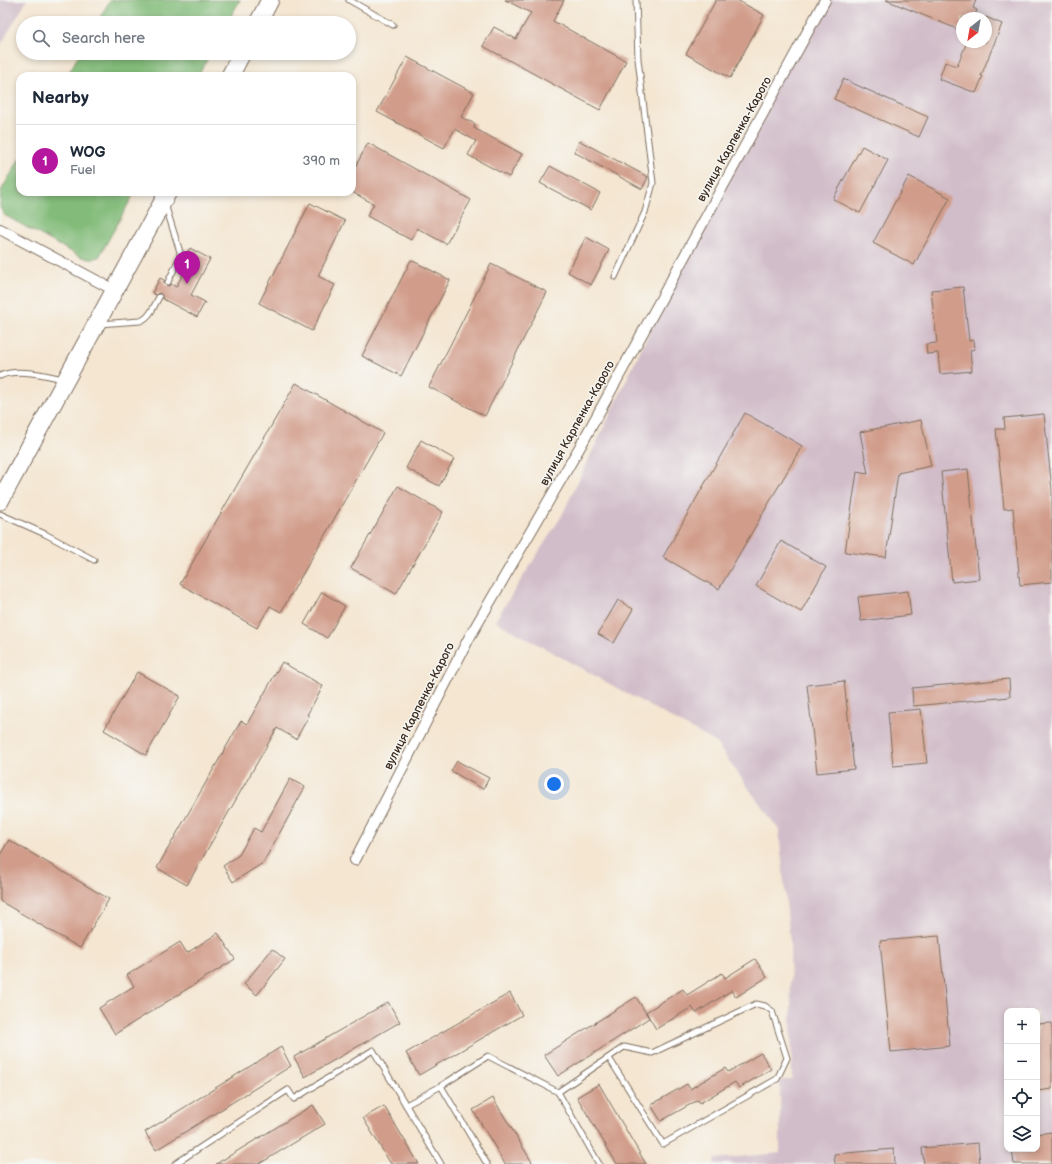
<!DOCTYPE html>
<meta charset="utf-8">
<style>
:root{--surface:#fff;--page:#f2f2f3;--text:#1f2937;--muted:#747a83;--line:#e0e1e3;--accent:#b5179e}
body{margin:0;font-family:"Balsamiq Sans",sans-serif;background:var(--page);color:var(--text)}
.controls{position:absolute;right:12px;bottom:12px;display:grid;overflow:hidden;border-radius:8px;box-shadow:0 2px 6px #0003}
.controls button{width:36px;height:36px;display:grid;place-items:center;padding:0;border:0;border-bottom:1px solid var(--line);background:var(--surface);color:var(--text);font:20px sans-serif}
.compass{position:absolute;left:956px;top:12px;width:36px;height:36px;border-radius:50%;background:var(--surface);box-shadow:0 2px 6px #0003;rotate:211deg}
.you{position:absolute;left:554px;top:784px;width:14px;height:14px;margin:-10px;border:3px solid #fff;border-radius:50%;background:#1a73e8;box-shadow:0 0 0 6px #1a73e833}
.badge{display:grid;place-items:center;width:26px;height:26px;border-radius:50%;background:var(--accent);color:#fff;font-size:13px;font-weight:700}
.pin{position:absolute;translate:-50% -33px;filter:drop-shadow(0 1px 2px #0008)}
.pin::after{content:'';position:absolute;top:21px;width:14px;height:12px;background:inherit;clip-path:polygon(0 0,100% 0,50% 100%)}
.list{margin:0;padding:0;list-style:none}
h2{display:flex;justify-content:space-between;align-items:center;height:52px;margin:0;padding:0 16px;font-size:17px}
h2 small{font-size:13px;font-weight:400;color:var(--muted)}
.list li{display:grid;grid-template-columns:26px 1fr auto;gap:12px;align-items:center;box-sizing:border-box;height:72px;padding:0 16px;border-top:1px solid var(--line)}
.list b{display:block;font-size:15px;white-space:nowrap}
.list p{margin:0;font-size:13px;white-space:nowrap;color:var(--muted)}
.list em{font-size:13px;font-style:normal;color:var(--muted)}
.icon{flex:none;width:22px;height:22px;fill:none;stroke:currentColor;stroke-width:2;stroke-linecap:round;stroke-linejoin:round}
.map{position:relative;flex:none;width:1052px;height:1164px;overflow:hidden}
.search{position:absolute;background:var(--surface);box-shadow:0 2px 6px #0003;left:16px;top:16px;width:340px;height:44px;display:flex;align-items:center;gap:10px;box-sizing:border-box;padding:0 14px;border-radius:22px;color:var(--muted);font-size:15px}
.panel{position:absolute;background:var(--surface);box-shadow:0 2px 6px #0003;left:16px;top:72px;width:340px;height:124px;border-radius:12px}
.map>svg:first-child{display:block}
.industrial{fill:#d1bdc9;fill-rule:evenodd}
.forest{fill:#83bc7a;stroke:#5f734c}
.building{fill:#d19c8a}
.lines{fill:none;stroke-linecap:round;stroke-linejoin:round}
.service-casing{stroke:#7c6c5d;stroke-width:7}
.minor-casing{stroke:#7c6c5d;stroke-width:12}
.trunk-casing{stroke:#7c6c5d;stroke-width:19}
.service{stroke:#fff;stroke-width:5}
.minor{stroke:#fff;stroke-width:10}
.trunk{stroke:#fff;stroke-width:17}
.labels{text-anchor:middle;stroke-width:3;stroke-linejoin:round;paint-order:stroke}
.street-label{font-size:12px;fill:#3b2a1e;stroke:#f6f6f2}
</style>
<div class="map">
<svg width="1052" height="1164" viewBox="0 0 1052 1164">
<rect width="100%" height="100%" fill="#f6f6f2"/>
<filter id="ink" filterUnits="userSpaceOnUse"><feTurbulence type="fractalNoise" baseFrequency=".025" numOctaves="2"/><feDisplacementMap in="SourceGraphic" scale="8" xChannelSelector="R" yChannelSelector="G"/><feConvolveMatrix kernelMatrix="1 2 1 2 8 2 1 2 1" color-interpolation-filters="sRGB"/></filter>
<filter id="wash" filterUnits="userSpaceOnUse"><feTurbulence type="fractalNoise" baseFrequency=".012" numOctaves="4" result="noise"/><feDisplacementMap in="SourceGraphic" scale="16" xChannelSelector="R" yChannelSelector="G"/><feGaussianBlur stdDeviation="0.9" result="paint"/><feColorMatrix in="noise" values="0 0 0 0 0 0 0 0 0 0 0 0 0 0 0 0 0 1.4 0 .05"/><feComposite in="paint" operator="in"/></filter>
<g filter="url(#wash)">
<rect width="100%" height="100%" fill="#f4e6d1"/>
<g class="industrial">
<path d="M0,0H27L0,46Z"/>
<path d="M823,0H1052V1164H715L714,1159L780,1153V1080H792L790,942L779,830L715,742L495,621L561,517L717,191ZM962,18H986V42H962ZM1007,1011H1037V1149H1007Z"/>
</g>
<g class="forest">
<path d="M110,0H240L227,23H97Z"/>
<path d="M80,53H211L198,76H67Z"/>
<path d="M20,158V192H135L99,257L89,259L79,256L4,215L0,207L1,191Z"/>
</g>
<g id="blocks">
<g class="building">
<path d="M505,0H564L553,21L626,61L600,110L483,46L494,27L516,39L531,13Z"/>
<path d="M716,0H737L764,15L730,78L686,54Z"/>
<path d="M886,0H976L973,8L977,10L974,18H962V31Z"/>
<path d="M986,17L1002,24L981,76H983L976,93L939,79L945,62L957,66L967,42H986Z"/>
<path d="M407,57L474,93L461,117L475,124L474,128L522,154L509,177L468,155L476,141L455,129L444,148L377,112Z"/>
<path d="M843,79L928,117L919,137L834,99Z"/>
<path d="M580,141L648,177L642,189L574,152Z"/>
<path d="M368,143L471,200L446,244L417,228L411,240L367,216L374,204L352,192V173Z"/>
<path d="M862,146L888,160L860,213L833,199Z"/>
<path d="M550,166L600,193L591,210L540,183Z"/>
<path d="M909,176L950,198L914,265L873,243Z"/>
<path d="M310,203L345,221L318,276L335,285L312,331L259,303Z"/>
<path d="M586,237L609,250L591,285L568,272Z"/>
<path d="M190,248L210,259L191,295L205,302L197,317L163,299L161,294L158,293L156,295L152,293L160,278L164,280V283L166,285L169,286L171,284L176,287L186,269L180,266Z"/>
<path d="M411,260L450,280L401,376L362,356Z"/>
<path d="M491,264L547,292L485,416L429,387Z"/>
<path d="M963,287L969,341L974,340L975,349L970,350L972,371L940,374L938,353L927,354L926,344L937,343L931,290Z"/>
<path d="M296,383L383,433L281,612L270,606L257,628L180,584Z"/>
<path d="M745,413L802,446L719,589L663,557Z"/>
<path d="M1044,414L1052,490V582L1020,585L1013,508L1004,509L996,429H1005L1004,418Z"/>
<path d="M921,420L931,466L898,473L886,557L845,552L857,472L868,474L860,432Z"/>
<path d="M421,440L454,459L439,486L406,468Z"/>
<path d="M968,469L979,579L952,582L941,472Z"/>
<path d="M398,486L443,512L396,594L351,568Z"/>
<path d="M781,541L826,567L801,612L756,586Z"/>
<path d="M908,591L911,615L861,621L858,597Z"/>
<path d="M322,592L345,606L327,638L304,624Z"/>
<path d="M618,600L633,609L614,643L598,634Z"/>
<path d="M282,662L323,686L307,715L309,716L296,739L277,728L187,885L157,868L241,721L247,724Z"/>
<path d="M137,672L180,696L146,755L104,730Z"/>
<path d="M1009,679L1010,697L913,706L912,688Z"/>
<path d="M844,681L854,769L817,773L807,685Z"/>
<path d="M921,709L927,763L893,766L888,712Z"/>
<path d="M457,761L489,778L483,789L451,771Z"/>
<path d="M290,779L305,787L263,863L233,882L223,866L239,855L254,828L261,832Z"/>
<path d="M9,840L109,899L80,948L0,901V855Z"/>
<path d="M218,933L235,959L115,1034L99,1008L134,986L127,975L180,942L187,953Z"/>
<path d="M939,936L950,1046L891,1052L880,941Z"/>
<path d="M272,949L285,959L257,995L244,984Z"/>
<path d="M755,959L767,977L736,997L732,990L696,1013L692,1007L656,1029L646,1012L683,989L687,995L722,973L725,978Z"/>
<path d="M510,993L522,1015L419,1075L406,1053Z"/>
<path d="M636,997L649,1018L558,1076L544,1055Z"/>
<path d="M388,1002L400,1022L305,1077L294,1057Z"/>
<path d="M1052,1023V1089L1037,1091V1024Z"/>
<path d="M281,1047L291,1066L156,1150L145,1132Z"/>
<path d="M761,1053L771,1069L739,1088L735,1082L700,1103L698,1100L661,1121L651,1105L687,1084L690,1089L725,1068L728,1072Z"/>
<path d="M599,1084L646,1164H617L577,1097Z"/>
<path d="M493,1098L533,1164H505L473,1110Z"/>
<path d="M313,1105L325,1124L259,1164H216Z"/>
<path d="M384,1106L419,1164H391L363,1118Z"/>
<path d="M1052,1132V1164H1014L1012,1149H1037V1134Z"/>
<path d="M978,1143L980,1164H924L922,1148Z"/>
<path d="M894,1149L895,1164H835L834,1154Z"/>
</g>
</g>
</g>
<g filter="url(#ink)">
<use href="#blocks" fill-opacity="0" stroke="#7c6c5d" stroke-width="1"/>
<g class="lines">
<defs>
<g id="service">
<path d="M349,0L393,25"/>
<path d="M165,204L180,252V257L168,282"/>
<path d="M615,277L645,212L653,183L638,59L636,0"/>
<path d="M99,324L140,321C150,318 154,306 159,297"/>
<path d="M0,376C17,368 46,375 63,379"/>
<path d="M0,514L45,534L94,560"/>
<path d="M441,1086L488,1056L558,1092L599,1164"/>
<path d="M558,1092L624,1047L652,1053L756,1004L765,1006L772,1011L787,1058L777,1079L663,1144L609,1058"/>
<path d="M406,1105L441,1086L487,1164"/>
<path d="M175,1164L288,1090L294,1099L373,1050L441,1164"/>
</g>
<g id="minor">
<path d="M0,229L114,290"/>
<path d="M355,860L469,638L581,445L825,0"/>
</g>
<g id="trunk">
<path d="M258,23L270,0"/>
<path d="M230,76L242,53"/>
<path d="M0,501L168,192"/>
</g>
</defs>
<use href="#service" class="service-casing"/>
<use href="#minor" class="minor-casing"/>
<use href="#trunk" class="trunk-casing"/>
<use href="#service" class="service"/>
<use href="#minor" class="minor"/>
<use href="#trunk" class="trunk"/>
</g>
</g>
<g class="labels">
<g class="street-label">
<text transform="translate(734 139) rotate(-61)" y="4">вулиця Карпенка-Карого</text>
<text transform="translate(577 423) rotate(-61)" y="4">вулиця Карпенка-Карого</text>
<text transform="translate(419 706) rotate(-63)" y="4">вулиця Карпенка-Карого</text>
</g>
</g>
</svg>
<div class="controls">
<button>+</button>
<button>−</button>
<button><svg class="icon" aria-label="locate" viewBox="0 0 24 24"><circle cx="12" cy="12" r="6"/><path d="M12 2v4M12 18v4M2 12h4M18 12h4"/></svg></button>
<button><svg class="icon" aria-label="layers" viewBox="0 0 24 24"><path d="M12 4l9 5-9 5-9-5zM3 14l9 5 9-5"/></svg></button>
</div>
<svg class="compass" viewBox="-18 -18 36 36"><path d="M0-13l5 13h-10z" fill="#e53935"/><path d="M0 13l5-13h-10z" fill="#747a83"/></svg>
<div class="you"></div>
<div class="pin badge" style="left:187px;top:284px">1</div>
<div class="search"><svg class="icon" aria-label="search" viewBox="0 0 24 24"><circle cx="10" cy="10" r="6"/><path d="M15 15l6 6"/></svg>Search here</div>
<section class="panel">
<h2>Nearby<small></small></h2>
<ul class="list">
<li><span class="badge">1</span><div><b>WOG</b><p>Fuel</p></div><em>390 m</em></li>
</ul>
</section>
</div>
